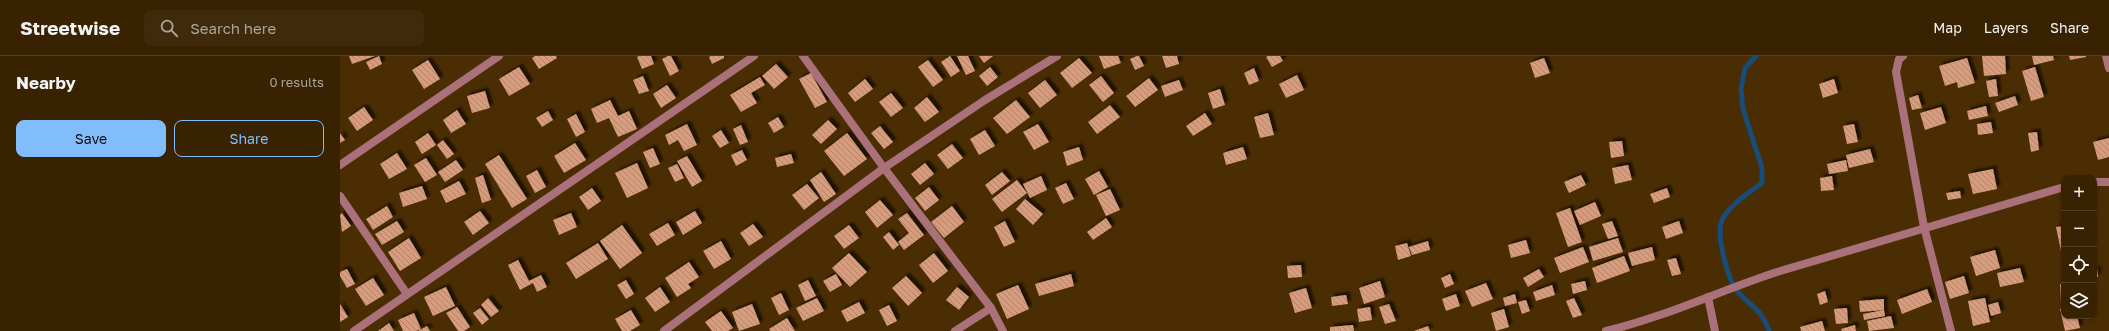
<!DOCTYPE html>
<meta charset="utf-8">
<style>
:root{--surface:#382202;--page:#3f2a0c;--text:#f1f3f6;--muted:#aba499;--line:#523f24;--accent:#80bdfa}
body{margin:0;font-family:"Golos Text",sans-serif;background:var(--page);color:var(--text)}
.controls{position:absolute;right:12px;bottom:12px;display:grid;overflow:hidden;border-radius:8px;box-shadow:0 1px 3px #0004}
.controls button{width:36px;height:36px;display:grid;place-items:center;padding:0;border:0;border-bottom:1px solid var(--line);background:var(--surface);color:var(--text);font:20px sans-serif}
.list{margin:0;padding:0;list-style:none}
h2{display:flex;justify-content:space-between;align-items:center;height:52px;margin:0;padding:0 16px;font-size:17px}
h2 small{font-size:13px;font-weight:400;color:var(--muted)}
.actions{display:flex;gap:8px;padding:12px 16px}
.actions a{flex:1;padding:9px 0;border:1px solid var(--accent);border-radius:8px;text-align:center;font-size:14px;color:var(--accent)}
.actions .main{background:var(--accent);color:#111}
.icon{flex:none;width:22px;height:22px;fill:none;stroke:currentColor;stroke-width:2;stroke-linecap:round;stroke-linejoin:round}
.map{position:relative;flex:none;width:1769px;height:275px;overflow:hidden}
header{display:flex;align-items:center;gap:24px;box-sizing:border-box;height:56px;padding:0 20px;background:var(--surface);border-bottom:1px solid var(--line)}
header strong{font-size:19px}
nav{display:flex;gap:22px;margin-inline-start:auto;font-size:14px}
.search{width:280px;height:36px;background:var(--page);display:flex;align-items:center;gap:10px;box-sizing:border-box;padding:0 14px;border-radius:8px;color:var(--muted);font-size:15px}
main{display:flex}
aside{flex:1;background:var(--surface)}
.map>svg:first-child{display:block}
.lines{fill:none;stroke-linecap:round;stroke-linejoin:round}
.stream{stroke:#174c7b;stroke-width:5}
.building{fill:url(#building-back-hatch);filter:url(#shadow)}
.minor{stroke:#aa717a;stroke-width:8}
</style>
<header>
<strong>Streetwise</strong>
<div class="search"><svg class="icon" aria-label="search" viewBox="0 0 24 24"><circle cx="10" cy="10" r="6"/><path d="M15 15l6 6"/></svg>Search here</div>
<nav><a>Map</a><a>Layers</a><a>Share</a></nav>
</header>
<main>
<aside>
<h2>Nearby<small>0 results</small></h2>
<ul class="list">
</ul>
<div class="actions"><a class="main">Save</a><a>Share</a></div>
</aside>
<div class="map">
<svg width="1769" height="275" viewBox="0 0 1769 275">
<defs>
<pattern id="building-back-hatch" width="6" height="6" patternUnits="userSpaceOnUse"><rect width="6" height="6" fill="#d89b7b"/><path d="M-1 5l2 2M0 0l6 6M5-1l2 2" fill="none" stroke="#b4846a"/></pattern>
<filter id="shadow"><feDropShadow dx="3.5" dy="-3.5" stdDeviation="1" flood-color="#0009"/></filter>
</defs>
<rect width="100%" height="100%" fill="#4b2d03"/>
<g class="lines">
<path class="stream" d="M1416,0L1405,12L1401,33L1403,53L1422,112V127C1410,136 1385,152 1381,167C1377,182 1388,224 1397,235C1411,251 1422,253 1429,275"/>
</g>
<g class="building">
<path d="M9,0H35L12,8Z"/>
<path d="M39,0L42,8L30,14L26,6Z"/>
<path d="M195,0H216L217,2L199,13L192,2Z"/>
<path d="M299,0H311L314,8L302,13L297,1Z"/>
<path d="M328,0H331L339,15L330,20L322,3Z"/>
<path d="M371,0H384V2L372,8L369,1Z"/>
<path d="M610,0L620,15L611,21L601,6Z"/>
<path d="M617,0H628L635,15L626,19Z"/>
<path d="M639,0H653L644,7Z"/>
<path d="M759,0H778L781,7L764,13Z"/>
<path d="M797,0H799L804,10L795,14L790,3Z"/>
<path d="M822,0H837L839,8L826,12Z"/>
<path d="M928,0H940L943,5L932,11L926,1Z"/>
<path d="M1642,0H1665L1666,18L1644,20Z"/>
<path d="M1692,0H1713L1714,4L1694,9Z"/>
<path d="M1729,0H1746V1L1730,4Z"/>
<path d="M739,2L752,17L732,32L720,17Z"/>
<path d="M1204,2L1210,17L1195,22L1190,7Z"/>
<path d="M1627,2L1635,27L1618,32L1617,26L1605,30L1599,10Z"/>
<path d="M88,4L100,23L84,33L72,14Z"/>
<path d="M588,4L603,24L593,31L578,11Z"/>
<path d="M436,8L448,21L434,33L422,20Z"/>
<path d="M179,11L190,28L169,40L159,23Z"/>
<path d="M650,11L658,21L647,30L639,20Z"/>
<path d="M1695,11L1704,41L1691,45L1682,15Z"/>
<path d="M914,12L919,25L909,29L904,17Z"/>
<path d="M471,17L487,46L475,52L459,23Z"/>
<path d="M957,19L964,34L946,42L939,28Z"/>
<path d="M303,20L309,35L299,38L293,24Z"/>
<path d="M761,20L774,37L763,46L749,29Z"/>
<path d="M420,21L425,29L411,37L417,47L401,56L390,39Z"/>
<path d="M809,22L818,34L795,51L786,40Z"/>
<path d="M525,23L533,33L515,46L508,37Z"/>
<path d="M1494,23L1498,37L1483,42L1479,28Z"/>
<path d="M1656,23L1658,40L1649,41L1646,25Z"/>
<path d="M705,24L717,39L700,52L688,37Z"/>
<path d="M839,24L843,34L825,41L821,30Z"/>
<path d="M327,29L336,42L321,52L313,38Z"/>
<path d="M880,33L885,49L873,53L868,37Z"/>
<path d="M145,35L150,52L132,57L127,40Z"/>
<path d="M551,37L563,52L551,61L539,46Z"/>
<path d="M1578,39L1582,52L1572,54L1569,42Z"/>
<path d="M1675,40L1678,49L1659,56L1655,47Z"/>
<path d="M587,41L599,56L585,66L574,52Z"/>
<path d="M270,44L278,60L289,55L297,73L278,81L269,62L257,67L251,53Z"/>
<path d="M676,44L690,61L667,78L653,62Z"/>
<path d="M770,49L780,61L757,78L748,66Z"/>
<path d="M1646,50L1648,60L1629,64L1627,55Z"/>
<path d="M24,51L33,64L17,75L8,62Z"/>
<path d="M1601,51L1606,67L1585,74L1580,57Z"/>
<path d="M117,54L126,68L111,77L103,64Z"/>
<path d="M208,55L213,64L202,71L196,62Z"/>
<path d="M865,57L872,68L853,80L846,70Z"/>
<path d="M928,57L934,79L920,82L914,61Z"/>
<path d="M236,58L245,76L236,81L227,63Z"/>
<path d="M438,61L444,71L434,77L428,67Z"/>
<path d="M488,64L497,73L481,88L472,79Z"/>
<path d="M1651,66L1653,77L1638,79L1637,68Z"/>
<path d="M347,68L357,89L344,95L338,84L329,89L325,79Z"/>
<path d="M698,68L709,86L694,94L683,76Z"/>
<path d="M1514,68L1518,86L1507,88L1503,70Z"/>
<path d="M401,69L408,86L400,89L393,73Z"/>
<path d="M540,70L553,86L544,93L531,77Z"/>
<path d="M381,74L389,87L380,92L372,80Z"/>
<path d="M645,74L655,90L639,99L630,83Z"/>
<path d="M1697,76L1699,94L1691,96L1688,77Z"/>
<path d="M0,77L5,84L0,87Z"/>
<path d="M88,77L96,89L82,98L75,86Z"/>
<path d="M507,77L527,103L504,120L484,95Z"/>
<path d="M1769,82V101L1758,104L1753,86Z"/>
<path d="M103,84L114,98L107,103L97,89Z"/>
<path d="M1282,85L1284,100L1271,102L1269,86Z"/>
<path d="M235,87L246,104L224,117L214,100Z"/>
<path d="M612,88L623,102L608,113L597,99Z"/>
<path d="M739,91L743,104L727,110L723,96Z"/>
<path d="M903,91L907,103L886,109L883,97Z"/>
<path d="M313,92L320,108L310,112L303,96Z"/>
<path d="M1530,93L1534,106L1509,112L1506,99Z"/>
<path d="M402,94L407,104L396,110L391,99Z"/>
<path d="M57,97L67,113L49,123L40,108Z"/>
<path d="M451,98L454,107L437,111L435,102Z"/>
<path d="M159,99L187,143L172,152L145,108Z"/>
<path d="M347,100L362,125L352,131L337,105Z"/>
<path d="M86,102L97,119L85,126L74,109Z"/>
<path d="M116,104L123,114L105,126L98,116Z"/>
<path d="M1506,104L1508,115L1489,118L1487,108Z"/>
<path d="M297,107L308,132L287,142L275,117Z"/>
<path d="M585,107L594,118L580,129L571,118Z"/>
<path d="M337,108L344,122L335,126L328,112Z"/>
<path d="M1288,109L1292,124L1275,128L1272,112Z"/>
<path d="M1653,113L1657,133L1633,138L1628,118Z"/>
<path d="M197,114L206,131L195,137L186,120Z"/>
<path d="M759,115L768,131L754,139L745,123Z"/>
<path d="M481,116L496,138L484,146L470,124Z"/>
<path d="M662,116L670,125L652,139L645,129Z"/>
<path d="M143,119L151,144L142,147L135,122Z"/>
<path d="M1241,119L1246,129L1229,137L1224,126Z"/>
<path d="M701,120L707,134L690,142L683,128Z"/>
<path d="M1492,120L1494,134L1481,135L1480,122Z"/>
<path d="M677,124L687,137L662,156L652,143Z"/>
<path d="M119,125L126,138L106,147L100,135Z"/>
<path d="M726,127L734,143L723,148L715,132Z"/>
<path d="M467,128L479,142L464,154L452,139Z"/>
<path d="M82,130L87,143L63,151L59,137Z"/>
<path d="M589,131L599,144L585,155L575,142Z"/>
<path d="M252,132L261,145L248,154L239,141Z"/>
<path d="M1327,132L1330,141L1314,147L1310,138Z"/>
<path d="M770,133L780,154L766,160L756,139Z"/>
<path d="M1620,135L1621,142L1608,144L1606,137Z"/>
<path d="M685,143L703,158L693,169L676,153Z"/>
<path d="M540,144L553,159L537,172L525,156Z"/>
<path d="M1255,146L1261,160L1240,169L1234,155Z"/>
<path d="M47,150L53,161L33,174L26,163Z"/>
<path d="M612,150L624,166L604,182L591,166Z"/>
<path d="M1230,152L1242,186L1228,191L1216,157Z"/>
<path d="M140,155L149,167L133,179L124,166Z"/>
<path d="M355,155L362,167L343,179L336,166Z"/>
<path d="M2,157L11,170L2,176L0,159Z"/>
<path d="M231,157L237,171L219,179L213,164Z"/>
<path d="M567,157L584,179L564,194L558,186L569,177L558,163Z"/>
<path d="M766,162L772,171L753,184L747,176Z"/>
<path d="M57,165L64,176L42,189L35,178Z"/>
<path d="M665,165L675,186L664,191L654,171Z"/>
<path d="M1272,165L1278,180L1268,183L1262,168Z"/>
<path d="M1339,165L1343,177L1326,183L1322,171Z"/>
<path d="M328,167L335,179L317,190L309,178Z"/>
<path d="M413,168L423,181L409,190L400,177Z"/>
<path d="M282,169L302,197L280,213L260,185Z"/>
<path d="M509,169L519,182L504,193L494,180Z"/>
<path d="M1724,170V194L1721,195L1716,171Z"/>
<path d="M549,176L559,189L553,194L543,181Z"/>
<path d="M69,182L81,202L60,215L48,196Z"/>
<path d="M1278,182L1283,196L1253,205L1249,191Z"/>
<path d="M1186,184L1190,197L1171,202L1168,189Z"/>
<path d="M381,185L391,203L374,213L363,195Z"/>
<path d="M1088,185L1090,194L1072,199L1069,191Z"/>
<path d="M258,187L268,203L236,223L226,207Z"/>
<path d="M1067,187L1071,200L1058,204L1055,190Z"/>
<path d="M1243,191L1249,206L1220,217L1214,202Z"/>
<path d="M1312,191L1315,204L1292,210L1288,197Z"/>
<path d="M1655,194L1660,212L1636,220L1630,201Z"/>
<path d="M509,197L527,216L510,231L492,212Z"/>
<path d="M594,197L608,215L593,227L579,209Z"/>
<path d="M1284,200L1290,215L1257,227L1252,212Z"/>
<path d="M1336,202L1341,218L1332,220L1327,204Z"/>
<path d="M178,204L189,225L201,219L207,231L197,236L193,227L180,234L168,209Z"/>
<path d="M349,206L359,221L348,228L351,232L337,241L325,222Z"/>
<path d="M961,209L962,221L948,222L947,210Z"/>
<path d="M1680,212L1684,226L1660,231L1657,217Z"/>
<path d="M7,213L15,228L7,232L0,220V216Z"/>
<path d="M1199,213L1204,221L1188,231L1183,222Z"/>
<path d="M1757,213L1758,221H1754V214Z"/>
<path d="M496,218L502,229L490,236L483,225Z"/>
<path d="M731,218L734,230L699,240L695,228Z"/>
<path d="M1110,218L1114,228L1105,232L1101,222Z"/>
<path d="M566,220L582,237L568,250L552,232Z"/>
<path d="M1624,220L1629,237L1610,243L1605,226Z"/>
<path d="M33,222L44,239L26,250L15,233Z"/>
<path d="M286,224L294,238L286,243L277,229Z"/>
<path d="M468,224L476,240L465,245L458,229Z"/>
<path d="M1040,225L1045,241L1024,248L1019,232Z"/>
<path d="M1245,225L1247,234L1233,238L1231,228Z"/>
<path d="M1146,227L1153,243L1132,251L1125,235Z"/>
<path d="M1720,228H1724V247H1721Z"/>
<path d="M678,229L689,253L667,263L656,238Z"/>
<path d="M1212,229L1215,239L1196,245L1193,236Z"/>
<path d="M106,231L115,250L93,260L84,241Z"/>
<path d="M320,231L330,246L315,256L305,242Z"/>
<path d="M617,231L629,241L619,254L606,244Z"/>
<path d="M966,232L972,252L955,257L949,237Z"/>
<path d="M1587,233L1592,246L1562,258L1557,244Z"/>
<path d="M1485,235L1488,246L1480,249L1477,238Z"/>
<path d="M441,237L449,254L439,259L431,242Z"/>
<path d="M1116,238L1120,250L1106,255L1102,243Z"/>
<path d="M1175,238L1177,247L1165,250L1163,242Z"/>
<path d="M1006,239L1008,248L992,250L991,241Z"/>
<path d="M148,242L159,255L151,261L141,249Z"/>
<path d="M477,242L484,255L463,265L456,252Z"/>
<path d="M1234,242L1242,259L1233,262L1226,245Z"/>
<path d="M1645,242L1650,266L1633,270L1628,245Z"/>
<path d="M1544,243V254L1520,256L1519,245Z"/>
<path d="M1186,244L1190,255L1182,258L1178,246Z"/>
<path d="M519,246L525,257L507,266L501,255Z"/>
<path d="M1658,246L1661,257L1651,260L1648,249Z"/>
<path d="M0,248L8,261L0,266Z"/>
<path d="M412,248L420,268L399,275L392,256Z"/>
<path d="M1049,248L1056,265L1045,268L1039,251Z"/>
<path d="M549,249L557,265L547,270L539,254Z"/>
<path d="M117,251L130,271L124,275H118L106,257Z"/>
<path d="M1030,251L1032,264L1019,266L1017,253Z"/>
<path d="M140,252L149,263L142,269L133,257Z"/>
<path d="M1507,252L1508,267L1496,268L1494,253Z"/>
<path d="M1724,252V260H1737L1740,272L1725,275L1720,253Z"/>
<path d="M1164,253L1169,271L1156,275L1151,257Z"/>
<path d="M291,254L300,269L290,275H282L275,263Z"/>
<path d="M1544,254L1545,260L1524,264L1523,258Z"/>
<path d="M381,255L393,272L388,275H372L365,266Z"/>
<path d="M74,257L81,273L76,275H63L58,264Z"/>
<path d="M1551,260L1554,272L1529,275L1527,265Z"/>
<path d="M447,262L455,275H430L429,273Z"/>
<path d="M1482,265L1485,275H1461L1460,271Z"/>
<path d="M49,267L54,275H38Z"/>
<path d="M1013,269L1014,275H990V271Z"/>
<path d="M1515,269L1516,275H1502L1501,273Z"/>
<path d="M87,270L90,275H78Z"/>
<path d="M1088,270L1090,275H1074Z"/>
</g>
<g class="lines">
<g class="minor">
<path d="M463,0L544,112L651,252L663,275"/>
<path d="M1563,0L1559,3L1556,16L1584,171L1611,275"/>
<path d="M1766,0L1769,12"/>
<path d="M0,109L159,0"/>
<path d="M1754,126H1769"/>
<path d="M0,140L67,238"/>
<path d="M1368,241L1375,275"/>
<path d="M14,275L414,0"/>
<path d="M324,275L544,112L645,44L717,0"/>
<path d="M615,275L651,252"/>
<path d="M1266,275C1325,261 1379,235 1437,216L1724,131"/>
</g>
</g>
</svg>
<div class="controls">
<button>+</button>
<button>−</button>
<button><svg class="icon" aria-label="locate" viewBox="0 0 24 24"><circle cx="12" cy="12" r="6"/><path d="M12 2v4M12 18v4M2 12h4M18 12h4"/></svg></button>
<button><svg class="icon" aria-label="layers" viewBox="0 0 24 24"><path d="M12 4l9 5-9 5-9-5zM3 14l9 5 9-5"/></svg></button>
</div>
</div>
</main>
